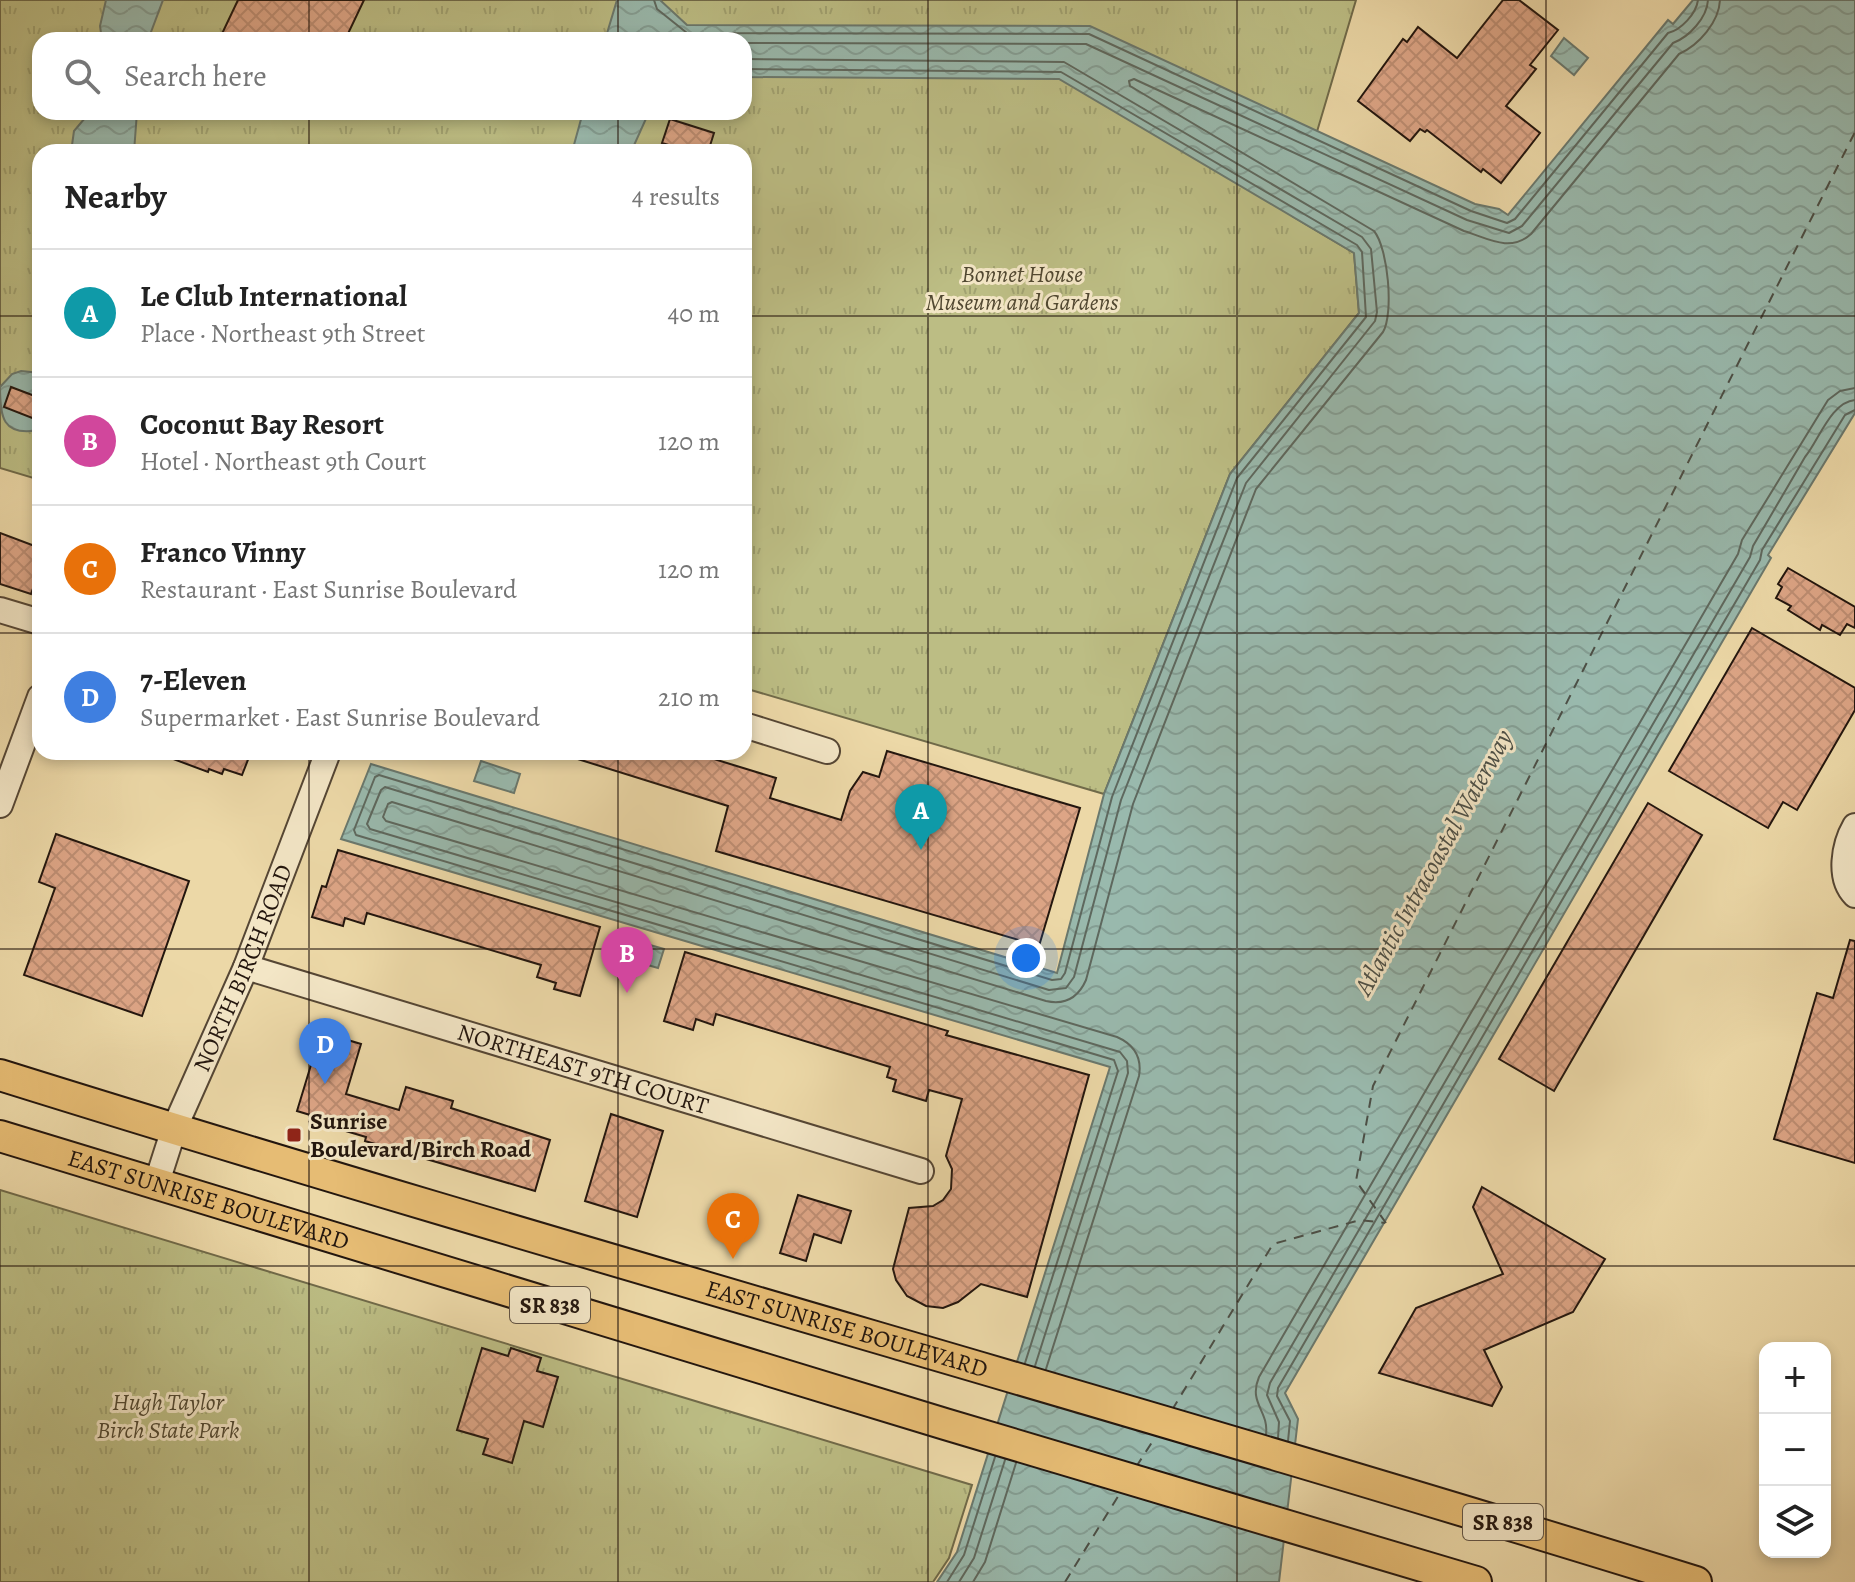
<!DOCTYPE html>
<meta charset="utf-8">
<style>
:root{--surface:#fff;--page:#f2f2f2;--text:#222;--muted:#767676;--line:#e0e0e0;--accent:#d93025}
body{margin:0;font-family:Alegreya,serif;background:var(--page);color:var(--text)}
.controls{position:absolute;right:24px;bottom:24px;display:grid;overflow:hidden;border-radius:16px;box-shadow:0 4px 12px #0003}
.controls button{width:72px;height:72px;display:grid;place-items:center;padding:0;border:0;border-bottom:2px solid var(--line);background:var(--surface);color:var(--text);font:40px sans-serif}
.you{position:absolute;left:1026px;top:958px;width:28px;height:28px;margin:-20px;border:6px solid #fff;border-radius:50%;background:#1a73e8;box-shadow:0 0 0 12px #1a73e833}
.badge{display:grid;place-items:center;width:52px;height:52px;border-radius:50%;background:var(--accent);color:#fff;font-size:26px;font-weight:700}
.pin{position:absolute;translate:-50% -66px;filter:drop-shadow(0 2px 4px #0008)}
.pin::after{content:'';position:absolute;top:42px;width:28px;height:24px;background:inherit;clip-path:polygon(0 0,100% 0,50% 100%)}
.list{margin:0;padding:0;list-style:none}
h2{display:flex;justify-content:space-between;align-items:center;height:104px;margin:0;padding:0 32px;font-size:34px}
h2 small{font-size:26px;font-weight:400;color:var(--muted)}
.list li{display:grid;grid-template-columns:52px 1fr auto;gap:24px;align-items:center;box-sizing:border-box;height:128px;padding:0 32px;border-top:2px solid var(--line)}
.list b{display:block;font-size:30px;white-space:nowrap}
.list p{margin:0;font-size:26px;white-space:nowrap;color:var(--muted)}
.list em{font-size:26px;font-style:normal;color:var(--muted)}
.icon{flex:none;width:44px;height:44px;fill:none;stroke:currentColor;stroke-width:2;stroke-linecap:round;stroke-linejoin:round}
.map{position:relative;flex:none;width:1855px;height:1582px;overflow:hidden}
.search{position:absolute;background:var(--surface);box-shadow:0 4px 12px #0003;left:32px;top:32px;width:720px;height:88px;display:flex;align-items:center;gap:20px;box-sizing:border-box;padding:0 28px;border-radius:24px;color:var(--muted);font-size:30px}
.panel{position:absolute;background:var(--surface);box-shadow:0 4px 12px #0003;left:32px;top:144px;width:720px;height:616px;border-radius:24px}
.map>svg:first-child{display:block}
.grass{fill:url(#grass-tufts);stroke:#706a49;stroke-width:2;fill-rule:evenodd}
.water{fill:url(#water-waves);stroke:#6a786d;stroke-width:2}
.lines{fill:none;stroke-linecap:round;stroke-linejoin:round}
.shore{stroke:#5e685e;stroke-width:2}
.ferry{stroke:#4c4f46;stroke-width:2;stroke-dasharray:10 8;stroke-linecap:butt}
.building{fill:url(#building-cross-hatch);stroke:#23160e;stroke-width:2}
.minor-casing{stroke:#554634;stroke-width:28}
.major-casing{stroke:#23160e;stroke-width:34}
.minor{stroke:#f3e6c6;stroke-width:24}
.major{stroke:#e6bc74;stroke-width:30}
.grid{fill:none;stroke:#23160e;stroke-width:2;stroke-opacity:0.55}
.poi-dot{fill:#8f2418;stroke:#f3e6c6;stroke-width:3}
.labels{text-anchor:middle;stroke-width:6;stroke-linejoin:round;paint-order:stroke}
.shield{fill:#f3e6c6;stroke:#615445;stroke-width:2}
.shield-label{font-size:22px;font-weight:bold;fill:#23160e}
.park-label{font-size:24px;font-style:italic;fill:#514831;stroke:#f3e6c6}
.street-label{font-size:24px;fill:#23160e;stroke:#f3e6c6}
.poi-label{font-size:24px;font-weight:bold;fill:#23160e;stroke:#f3e6c6;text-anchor:start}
.water-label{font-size:26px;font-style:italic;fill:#4c4f46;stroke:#f3e6c6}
</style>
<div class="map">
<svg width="1855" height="1582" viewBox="0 0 1855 1582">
<defs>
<pattern id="grass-tufts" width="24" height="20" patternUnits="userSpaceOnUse" patternTransform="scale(2)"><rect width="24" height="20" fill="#bcbd84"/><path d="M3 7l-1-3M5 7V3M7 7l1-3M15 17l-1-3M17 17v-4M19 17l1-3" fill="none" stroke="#a1a271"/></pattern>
<pattern id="water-waves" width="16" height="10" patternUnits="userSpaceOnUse" patternTransform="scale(2)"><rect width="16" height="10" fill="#99b9ad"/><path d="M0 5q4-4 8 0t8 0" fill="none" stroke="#849e94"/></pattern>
<pattern id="building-cross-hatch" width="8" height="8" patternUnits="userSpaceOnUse" patternTransform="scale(2)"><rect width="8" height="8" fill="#dda586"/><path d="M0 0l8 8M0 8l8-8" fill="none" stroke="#bd8d72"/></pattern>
</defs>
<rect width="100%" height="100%" fill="#ecd8a7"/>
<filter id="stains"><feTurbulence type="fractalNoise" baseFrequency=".0025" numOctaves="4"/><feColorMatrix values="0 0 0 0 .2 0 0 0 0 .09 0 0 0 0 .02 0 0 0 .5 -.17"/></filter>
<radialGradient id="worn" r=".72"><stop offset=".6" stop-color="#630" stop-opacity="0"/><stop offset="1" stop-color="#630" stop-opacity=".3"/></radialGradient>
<g class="grass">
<path d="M0,0H1356L1292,216L1354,253L1359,313L1230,474L1104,794L744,688V152H40V480L0,468ZM40,40H744V112H40Z"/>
<path d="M0,1190L972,1485L949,1558L933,1582H0Z"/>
</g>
<g class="water">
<path d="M106,0H163L148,40H102L100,26Z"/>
<path d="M617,0H660L687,25L1090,26L1475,204L1499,209L1508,215L1668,20L1673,24L1693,0H1855V413L1768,555L1771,558L1285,1393L1298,1419L1279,1582H937L957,1552L1110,1067L341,839L371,764L1057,973L1104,794L1230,474L1359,313L1354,253L1059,79L744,77V40H605Z"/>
<path d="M1564,38L1588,58L1574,75L1551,56Z"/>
<path d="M90,112H137L134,152H71L74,131Z"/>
<path d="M583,112H649L631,152H572Z"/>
<path d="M21,371L40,373L39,430C2,437 0,416 0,387L12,374Z"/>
<path d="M481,761L520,774L514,793L474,781Z"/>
<path d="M625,938L664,949L658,968L620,957Z"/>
</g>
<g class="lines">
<g class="shore">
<path d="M654,0L657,9L687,33L1089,34L1471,211L1507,223L1515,219L1668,33C1681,30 1696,14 1698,0"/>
<path d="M744,43L1086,44L1467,220L1509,233L1522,226L1673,43C1689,37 1707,18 1708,0"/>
<path d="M744,59L1064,62L1362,237L1371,249L1377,312L1375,321L1246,483L1121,800L1074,977L1066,988L1049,990L385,787L381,790L367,824L370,829L1120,1052L1127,1061L1128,1073L1035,1366"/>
<path d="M744,69L1061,72L1357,245L1362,252L1366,317L1237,478L1112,797L1065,973L1061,979L1052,980L379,775L375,777L354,830L356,835L1114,1060L1118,1071L1025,1363"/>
<path d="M1046,1369L1139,1076C1142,1058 1135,1045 1117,1037L386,821L383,817L388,804L392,802L1046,1001C1064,1005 1078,998 1086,980L1133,804L1256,489L1383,332C1394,313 1388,248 1374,231L1130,86L1129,81L1134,79L1464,231C1487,238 1510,253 1531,234L1679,54C1699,45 1719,22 1720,0"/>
<path d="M1266,1434C1269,1411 1248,1403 1259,1377L1738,554L1742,540L1828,400L1840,391L1855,388"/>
<path d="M1278,1438L1279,1422L1267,1395L1270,1383L1750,557L1753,546L1805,457C1819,440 1831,402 1855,400"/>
<path d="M1288,1441L1290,1421L1277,1396L1278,1388L1760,560L1762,550L1845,415L1855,410"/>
<path d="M947,1582L964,1555L995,1457"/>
<path d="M959,1582L974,1558L1005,1460"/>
<path d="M973,1582L985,1562L1016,1463"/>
</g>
<g class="ferry">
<path d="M1386,1223L1356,1181L1373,1086L1855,132"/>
<path d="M1172,1410L1273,1244L1360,1220L1385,1223"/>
<path d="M1136,1467L1156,1436"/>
<path d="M1065,1582L1122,1490"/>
</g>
</g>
<g class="building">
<path d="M238,0H364L345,40H219Z"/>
<path d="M1503,0H1519L1558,30L1530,65L1536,69L1506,106L1540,133L1501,183L1483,169L1481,172L1427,130L1425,132L1420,129L1410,141L1358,101L1403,39L1407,42L1418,27L1457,58Z"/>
<path d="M670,119L714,133L708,152H692L662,143Z"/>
<path d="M11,387L40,398V421L4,407Z"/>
<path d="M0,533L40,548V582L36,580L31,594L0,584Z"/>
<path d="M1788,568L1855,607V628L1847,624L1840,635L1822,625L1820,630L1788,610L1791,606L1776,598L1782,587L1778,584Z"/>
<path d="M1752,628L1855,688V710L1797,810L1783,802L1768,828L1669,771Z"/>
<path d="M887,751L1080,808L1039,946L716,851L728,806L568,756V752H691L776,778L770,798L841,820L850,791L863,772L879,777Z"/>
<path d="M160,752H251L242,775L224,769L222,774L209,769L208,772L160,754Z"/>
<path d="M1648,803L1702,835L1554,1091L1499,1059Z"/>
<path d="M56,834L189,881L142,1016L24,975L55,888L39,882Z"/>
<path d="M338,850L600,927L580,996L554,989L556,983L537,977L541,965L367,913L364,924L345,918L343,926L312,917L322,886L326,887Z"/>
<path d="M1850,940L1855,941V1163L1774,1139L1817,993L1833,998Z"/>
<path d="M685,952L948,1031L946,1035L1089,1075L1027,1297L981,1284L958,1302L943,1308L926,1306L907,1296L896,1280L893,1269L909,1208L933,1206L943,1200L951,1189L952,1169L946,1156L962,1099L929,1090L926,1101L893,1091L896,1080L887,1077L890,1067L716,1014L713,1025L696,1019L693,1030L664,1021Z"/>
<path d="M321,1032L361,1044L346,1094L399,1110L406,1087L453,1101L451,1108L550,1140L535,1191L365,1141L366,1137L339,1129L340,1124L297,1111Z"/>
<path d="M611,1114L663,1131L637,1217L585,1201Z"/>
<path d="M1482,1187L1605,1259L1573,1312L1484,1350L1502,1387L1492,1406L1379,1373L1416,1308L1503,1274L1473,1207Z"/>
<path d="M798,1195L851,1211L841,1243L814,1234L806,1261L780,1253Z"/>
<path d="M482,1348L508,1356L511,1348L541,1358L537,1371L558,1377L543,1427L524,1421L512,1463L483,1454L488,1439L457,1430Z"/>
</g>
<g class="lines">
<defs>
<g id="minor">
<path d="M0,610L40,622"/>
<path d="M744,725L827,751"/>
<path d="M0,805L40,697"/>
<path d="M1855,826C1844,845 1838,878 1855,895"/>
<path id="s1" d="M246,967L921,1171"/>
<path id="s2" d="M156,1185L174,1129L246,967L328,752"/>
</g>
<g id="major">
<path id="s3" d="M0,1075C563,1251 1132,1407 1696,1582"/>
<path id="s4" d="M0,1136L945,1424L1476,1582"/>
</g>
</defs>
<use href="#minor" class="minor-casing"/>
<use href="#major" class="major-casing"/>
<use href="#minor" class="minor"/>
<use href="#major" class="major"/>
</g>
<path class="grid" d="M309,0V40M618,0V40M928,0V1582M1237,0V1582M1546,0V1582M309,112V152M618,112V152M0,316H40M744,316H1855M0,633H40M744,633H1855M309,752V1582M618,752V1582M0,949H1855M0,1266H1855"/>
<rect class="poi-dot" x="286" y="1127" width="16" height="16" rx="4"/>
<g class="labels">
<g class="shield">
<rect x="510" y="1287" width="80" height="36" rx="6"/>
<rect x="1463" y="1504" width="80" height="36" rx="6"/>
</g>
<g class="shield-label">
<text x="550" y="1313">SR 838</text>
<text x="1503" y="1530">SR 838</text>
</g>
<g class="park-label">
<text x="1022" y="282">Bonnet House<tspan x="1022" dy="28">Museum and Gardens</tspan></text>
<text x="168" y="1410">Hugh Taylor<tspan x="168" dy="28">Birch State Park</tspan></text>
</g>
<g class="street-label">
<text dy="8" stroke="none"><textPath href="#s2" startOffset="234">NORTH BIRCH ROAD</textPath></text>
<text dy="8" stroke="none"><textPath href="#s1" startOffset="352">NORTHEAST 9TH COURT</textPath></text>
<text dy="8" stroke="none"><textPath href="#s4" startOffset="218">EAST SUNRISE BOULEVARD</textPath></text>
<text dy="8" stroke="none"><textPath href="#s3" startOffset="884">EAST SUNRISE BOULEVARD</textPath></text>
</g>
<g class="poi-label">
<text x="310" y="1129">Sunrise<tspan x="310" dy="28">Boulevard/Birch Road</tspan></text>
</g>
<g class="water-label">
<text transform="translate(1433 862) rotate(-61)" y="9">Atlantic Intracoastal Waterway</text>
</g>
</g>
<rect width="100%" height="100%" filter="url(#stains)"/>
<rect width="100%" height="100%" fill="url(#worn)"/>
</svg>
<div class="controls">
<button>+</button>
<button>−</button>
<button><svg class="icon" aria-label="layers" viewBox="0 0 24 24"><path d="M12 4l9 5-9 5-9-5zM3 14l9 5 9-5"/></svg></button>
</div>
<div class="you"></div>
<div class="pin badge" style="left:921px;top:850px;background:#0f9aa8">A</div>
<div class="pin badge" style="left:627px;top:993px;background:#d1479c">B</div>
<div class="pin badge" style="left:733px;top:1259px;background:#e8710a">C</div>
<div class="pin badge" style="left:325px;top:1084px;background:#3f7fe0">D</div>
<div class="search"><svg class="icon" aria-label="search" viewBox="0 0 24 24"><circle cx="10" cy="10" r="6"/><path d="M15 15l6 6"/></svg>Search here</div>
<section class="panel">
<h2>Nearby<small>4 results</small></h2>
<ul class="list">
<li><span class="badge" style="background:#0f9aa8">A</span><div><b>Le Club International</b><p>Place · Northeast 9th Street</p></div><em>40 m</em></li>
<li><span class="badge" style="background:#d1479c">B</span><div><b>Coconut Bay Resort</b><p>Hotel · Northeast 9th Court</p></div><em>120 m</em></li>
<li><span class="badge" style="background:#e8710a">C</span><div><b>Franco Vinny</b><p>Restaurant · East Sunrise Boulevard</p></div><em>120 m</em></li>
<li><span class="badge" style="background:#3f7fe0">D</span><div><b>7-Eleven</b><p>Supermarket · East Sunrise Boulevard</p></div><em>210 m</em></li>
</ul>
</section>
</div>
